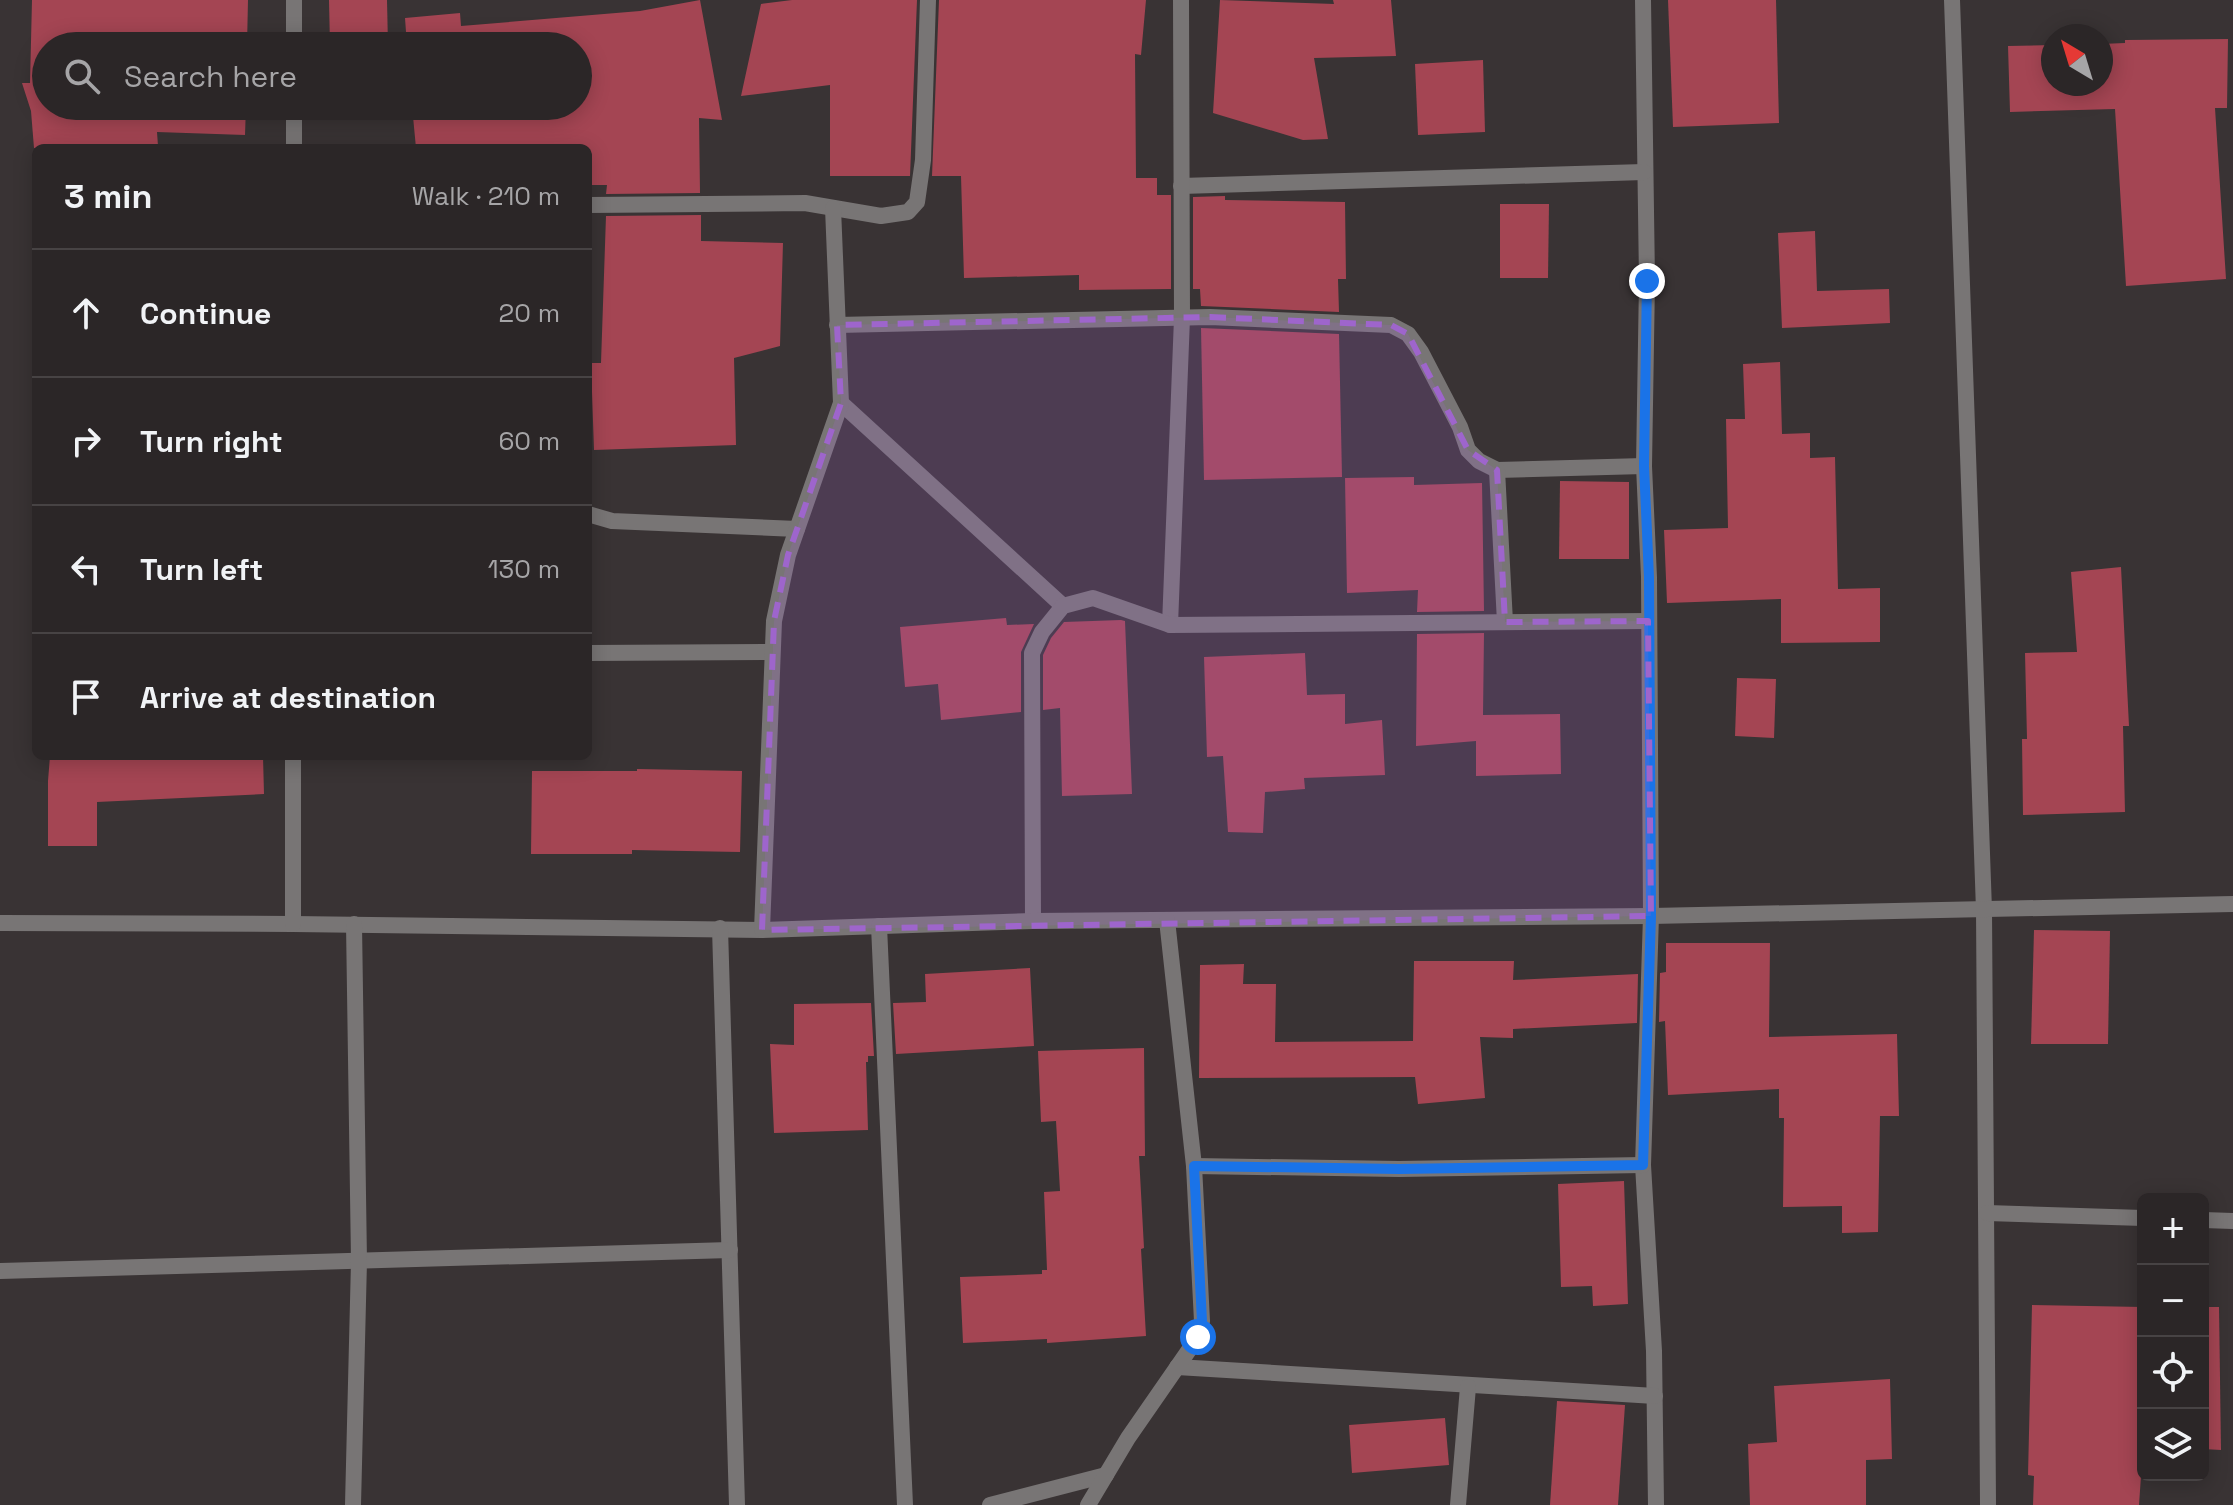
<!DOCTYPE html>
<meta charset="utf-8">
<style>
:root{--surface:#2b2627;--page:#332e2f;--text:#f1f3f6;--muted:#a6a5a7;--line:#474344}
body{margin:0;font-family:"Space Grotesk",sans-serif;background:var(--page);color:var(--text)}
.controls{position:absolute;right:24px;bottom:24px;display:grid;overflow:hidden;border-radius:12px;box-shadow:0 4px 20px #0003}
.controls button{width:72px;height:72px;display:grid;place-items:center;padding:0;border:0;border-bottom:2px solid var(--line);background:var(--surface);color:var(--text);font:40px sans-serif}
.compass{position:absolute;left:2041px;top:24px;width:72px;height:72px;border-radius:50%;background:var(--surface);box-shadow:0 4px 20px #0003;rotate:322deg}
.stop{position:absolute;width:24px;height:24px;margin:-18px;border:6px solid #1a73e8;border-radius:50%;background:#fff}
.stop.end{background:#1a73e8;border-color:#fff;box-shadow:0 2px 8px #0008}
.list{margin:0;padding:0;list-style:none}
h2{display:flex;justify-content:space-between;align-items:center;height:104px;margin:0;padding:0 32px;font-size:34px}
h2 small{font-size:26px;font-weight:400;color:var(--muted)}
.list li{display:grid;grid-template-columns:52px 1fr auto;gap:24px;align-items:center;box-sizing:border-box;height:128px;padding:0 32px;border-top:2px solid var(--line)}
.list b{display:block;font-size:30px;white-space:nowrap}
.list em{font-size:26px;font-style:normal;color:var(--muted)}
.icon{flex:none;width:44px;height:44px;fill:none;stroke:currentColor;stroke-width:2;stroke-linecap:round;stroke-linejoin:round}
.map{position:relative;flex:none;width:2233px;height:1505px;overflow:hidden}
.search{position:absolute;background:var(--surface);box-shadow:0 4px 20px #0003;left:32px;top:32px;width:560px;height:88px;display:flex;align-items:center;gap:20px;box-sizing:border-box;padding:0 28px;border-radius:44px;color:var(--muted);font-size:30px}
.panel{position:absolute;background:var(--surface);box-shadow:0 4px 20px #0003;left:32px;top:144px;width:560px;height:616px;border-radius:12px}
.map>svg:first-child{display:block}
.building{fill:#a44553}
.lines{fill:none;stroke-linecap:round;stroke-linejoin:round}
.minor{stroke:#787575;stroke-width:16}
.route{stroke:#1a73e8;stroke-width:10}
.marked{fill:#9e65cc;fill-opacity:0.2;stroke:#9e65cc;stroke-width:6;stroke-dasharray:16 10;stroke-linejoin:round}
</style>
<div class="map">
<svg width="2233" height="1505" viewBox="0 0 2233 1505">
<rect width="100%" height="100%" fill="#393334"/>
<g class="building">
<path d="M32,0H248L247,46H46V106H246L245,135L157,132L158,146L34,148L31,111L22,83H30Z"/>
<path d="M329,0H387L388,46H330Z"/>
<path d="M700,0L722,120L699,118L700,193L606,194L607,185H588V148H416L412,106H578V46H407L405,18L460,13L461,26L640,11Z"/>
<path d="M792,0H917L910,176H830V85L741,96L761,4Z"/>
<path d="M939,0H1146L1141,55L1135,54L1136,178H1157V195H1171V289L1079,290V275L964,278L961,176H932Z"/>
<path d="M1220,0L1334,4L1333,0H1391L1396,56L1314,58L1328,139L1303,140L1213,113Z"/>
<path d="M1668,0H1776L1779,123L1673,127Z"/>
<path d="M2228,39L2227,108H2215L2226,279L2126,286L2115,109L2010,112L2008,46L2053,45V84H2101V44L2125,43V40Z"/>
<path d="M1483,60L1485,132L1418,135L1415,64Z"/>
<path d="M1225,196V200L1345,202L1346,279H1338L1339,312L1201,306L1200,289H1193V197Z"/>
<path d="M1500,204H1549L1548,278H1500Z"/>
<path d="M701,215V241L783,243L780,346L734,358L736,445L594,450L591,363H601L606,216Z"/>
<path d="M1815,231L1817,291L1889,289L1890,323L1782,328L1778,233Z"/>
<path d="M1201,328L1339,334L1342,477L1204,480Z"/>
<path d="M1780,362L1782,434L1810,433V458L1835,457L1838,589L1880,588V642L1781,643V599L1667,603L1664,530L1728,528L1726,419H1745L1743,364Z"/>
<path d="M1414,477V485L1482,483L1484,611L1417,612L1418,590L1347,593L1345,478Z"/>
<path d="M1560,481L1629,482V559H1559Z"/>
<path d="M2121,567L2129,726H2123L2125,812L2023,815L2022,739H2027L2025,653L2077,652L2071,572Z"/>
<path d="M1006,618L1007,625L1034,624L1021,652V712L941,720L938,684L905,687L900,627Z"/>
<path d="M1121,620L1125,621L1132,794L1062,796L1060,708L1043,710V655L1051,638L1064,622Z"/>
<path d="M1484,633L1483,715L1560,714L1561,774L1476,776V741L1416,746L1417,634Z"/>
<path d="M1305,653L1307,695L1345,694V724L1382,720L1385,775L1304,778L1305,789L1265,792L1263,833L1228,832L1223,756L1207,757L1204,657Z"/>
<path d="M1737,678L1776,679L1774,738L1735,736Z"/>
<path d="M50,756H263L264,794L97,802V846H48V781Z"/>
<path d="M637,769L742,771L740,852L632,850V854H531L532,771H637Z"/>
<path d="M2034,930L2110,931L2108,1044H2031Z"/>
<path d="M1666,943H1770L1769,1037L1897,1034L1899,1116H1880L1878,1232L1842,1233V1206L1783,1207L1784,1118H1779V1089L1668,1095L1665,1021L1659,1022L1660,973L1666,972Z"/>
<path d="M1414,961H1514L1513,980L1638,974L1637,1023L1513,1029V1038L1480,1037L1485,1098L1418,1104L1415,1077L1199,1078L1200,965L1244,964L1243,984H1276L1275,1042L1413,1041Z"/>
<path d="M1030,968L1034,1046L896,1054L893,1003L926,1002L925,974Z"/>
<path d="M871,1003L874,1056H868V1062H866L868,1130L774,1133L770,1044L794,1045V1004Z"/>
<path d="M1144,1048L1145,1156H1139L1144,1248L1141,1249L1146,1336L1047,1343V1339L963,1343L960,1277L1042,1274V1270H1047L1044,1192L1060,1191L1056,1121L1041,1122L1038,1051Z"/>
<path d="M1624,1181L1628,1304L1593,1306L1592,1286L1561,1287L1558,1184Z"/>
<path d="M2032,1305L2143,1307V1447L2139,1505H2033L2034,1476L2028,1475Z"/>
<path d="M2203,1307H2219L2221,1450L2203,1449Z"/>
<path d="M1890,1379L1892,1459L1866,1460V1505H1750L1748,1444L1777,1442L1774,1386Z"/>
<path d="M1557,1401L1625,1405L1618,1505H1550Z"/>
<path d="M1445,1418L1449,1465L1352,1473L1349,1425Z"/>
</g>
<g class="lines">
<g class="minor">
<path d="M294,0V46"/>
<path d="M1643,0L1647,281L1644,466L1649,577L1651,916L1643,1165L1654,1351L1656,1505"/>
<path d="M1952,0L1984,910L1988,1505"/>
<path d="M294,106V148"/>
<path d="M1181,186L1644,172"/>
<path d="M588,205L805,203L881,216L908,212L917,202L923,160L928,0"/>
<path d="M837,325L1210,317L1391,325L1408,334L1421,352L1460,427L1468,450L1479,461L1497,470L1644,466"/>
<path d="M841,403L1063,606"/>
<path d="M1497,470L1505,622"/>
<path d="M588,514L612,521L797,529"/>
<path d="M1170,625L1182,318L1181,0"/>
<path d="M588,653L772,652"/>
<path d="M1033,921L1032,653L1042,632L1063,606L1093,598L1170,625L1648,621"/>
<path d="M0,923L293,924L762,930L1033,921L1651,916L2233,904"/>
<path d="M293,924V756"/>
<path d="M879,926L905,1505"/>
<path d="M720,928L737,1505"/>
<path d="M762,930L774,621L788,555L841,403L833,208"/>
<path d="M1194,1166L1399,1169L1643,1165"/>
<path d="M1987,1213L2143,1218"/>
<path d="M2203,1220L2233,1221"/>
<path d="M0,1271L730,1250"/>
<path d="M1177,1367L1655,1396"/>
<path d="M353,1505L359,1261L354,924"/>
<path d="M990,1505L1106,1475"/>
<path d="M1088,1505L1128,1438L1198,1337L1202,1321L1194,1166L1167,920"/>
<path d="M1458,1505L1468,1387"/>
</g>
</g>
<g class="lines">
<path class="route" d="M1198,1337L1202,1321L1194,1166L1399,1169L1643,1165L1651,916L1649,577L1644,466L1647,281"/>
</g>
<path class="marked" d="M1210,317L1391,325L1408,334L1468,450L1497,470L1505,622L1648,621L1651,916L762,930L774,621L788,555L841,403L837,325Z"/>
</svg>
<div class="controls">
<button>+</button>
<button>−</button>
<button><svg class="icon" aria-label="locate" viewBox="0 0 24 24"><circle cx="12" cy="12" r="6"/><path d="M12 2v4M12 18v4M2 12h4M18 12h4"/></svg></button>
<button><svg class="icon" aria-label="layers" viewBox="0 0 24 24"><path d="M12 4l9 5-9 5-9-5zM3 14l9 5 9-5"/></svg></button>
</div>
<svg class="compass" viewBox="-18 -18 36 36"><path d="M0-13l5 13h-10z" fill="#e53935"/><path d="M0 13l5-13h-10z" fill="#a6a5a7"/></svg>
<div class="stop" style="left:1198px;top:1337px"></div>
<div class="stop end" style="left:1647px;top:281px"></div>
<div class="search"><svg class="icon" aria-label="search" viewBox="0 0 24 24"><circle cx="10" cy="10" r="6"/><path d="M15 15l6 6"/></svg>Search here</div>
<section class="panel">
<h2>3 min<small>Walk · 210 m</small></h2>
<ul class="list">
<li><svg class="icon" aria-label="ahead" viewBox="0 0 24 24"><path d="M12 20V5M6 11l6-6 6 6"/></svg><div><b>Continue</b></div><em>20 m</em></li>
<li><svg class="icon" aria-label="right" viewBox="0 0 24 24"><path d="M7 20v-9h11M14 6l5 5-5 5"/></svg><div><b>Turn right</b></div><em>60 m</em></li>
<li><svg class="icon" aria-label="left" viewBox="0 0 24 24"><path d="M17 20v-9H6M10 6l-5 5 5 5"/></svg><div><b>Turn left</b></div><em>130 m</em></li>
<li><svg class="icon" aria-label="arrive" viewBox="0 0 24 24"><path d="M6 21V4h12l-3 4 3 4H6"/></svg><div><b>Arrive at destination</b></div></li>
</ul>
</section>
</div>
